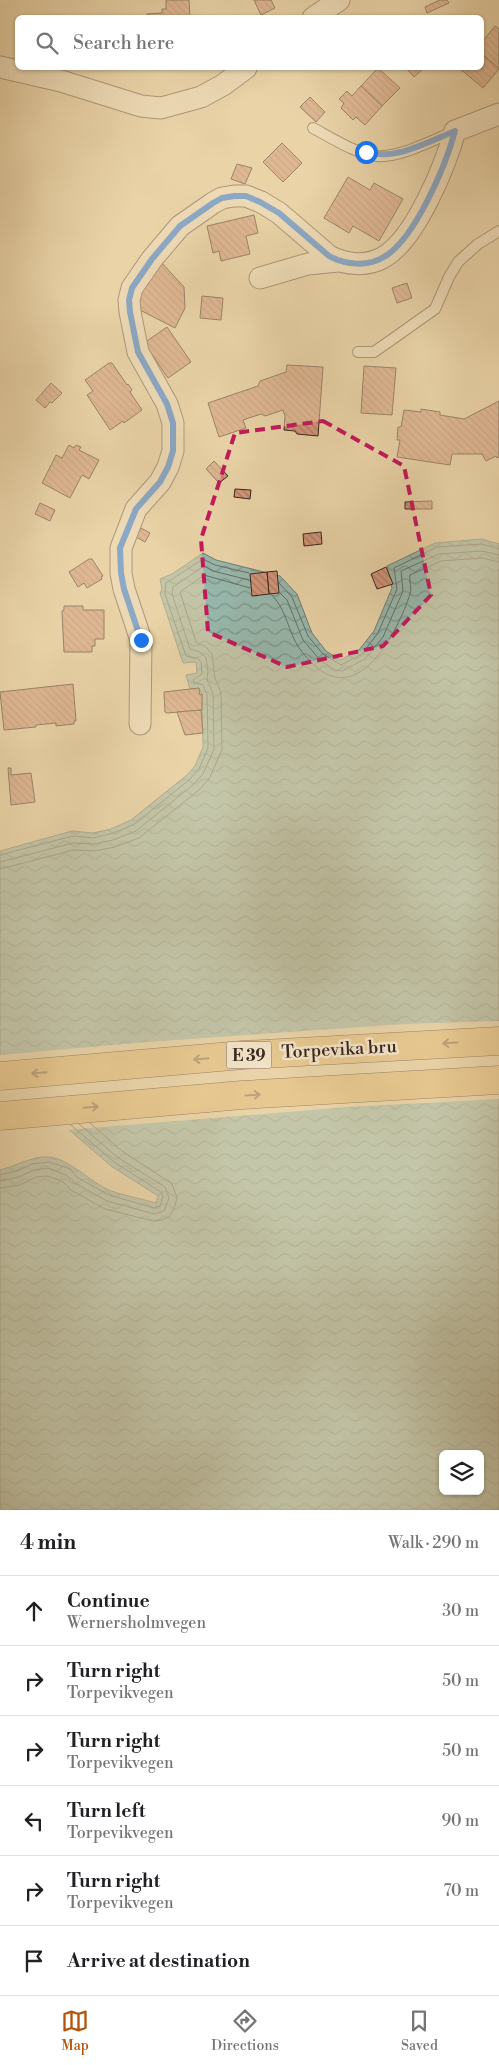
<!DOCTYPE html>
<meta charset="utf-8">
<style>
:root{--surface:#fff;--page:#f2f2f2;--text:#202124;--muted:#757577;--line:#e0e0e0;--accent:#b45309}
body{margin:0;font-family:"Libre Bodoni",serif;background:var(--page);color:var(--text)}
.controls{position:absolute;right:15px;bottom:15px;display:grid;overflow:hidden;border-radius:8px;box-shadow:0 1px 4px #0004}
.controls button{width:45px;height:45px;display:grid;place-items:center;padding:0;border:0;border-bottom:1px solid var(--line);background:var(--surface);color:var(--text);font:25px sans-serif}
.stop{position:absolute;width:15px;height:15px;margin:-11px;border:4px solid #1a73e8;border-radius:50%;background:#fff}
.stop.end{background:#1a73e8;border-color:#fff;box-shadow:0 1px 5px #0008}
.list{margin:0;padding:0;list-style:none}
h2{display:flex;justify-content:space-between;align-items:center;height:65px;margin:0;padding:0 20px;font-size:21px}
h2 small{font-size:16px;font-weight:400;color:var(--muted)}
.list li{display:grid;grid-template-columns:32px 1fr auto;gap:15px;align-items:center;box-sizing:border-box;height:70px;padding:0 20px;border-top:1px solid var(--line)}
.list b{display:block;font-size:19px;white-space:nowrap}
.list p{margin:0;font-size:16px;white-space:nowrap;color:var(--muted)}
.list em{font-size:16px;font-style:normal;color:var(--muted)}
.icon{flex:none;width:28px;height:28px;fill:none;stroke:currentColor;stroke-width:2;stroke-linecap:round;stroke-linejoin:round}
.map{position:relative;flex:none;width:499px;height:1510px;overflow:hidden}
.search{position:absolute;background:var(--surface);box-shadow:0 1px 4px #0004;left:15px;right:15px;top:15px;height:55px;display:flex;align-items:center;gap:12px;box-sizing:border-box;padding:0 18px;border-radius:8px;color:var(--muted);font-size:19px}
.sheet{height:485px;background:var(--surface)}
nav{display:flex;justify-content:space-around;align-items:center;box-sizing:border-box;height:70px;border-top:1px solid var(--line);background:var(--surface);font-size:14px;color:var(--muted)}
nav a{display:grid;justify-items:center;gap:2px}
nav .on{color:var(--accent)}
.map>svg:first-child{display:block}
.water{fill:url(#water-waves);stroke:#717d73;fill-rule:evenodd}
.pier{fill:#e9d3a7}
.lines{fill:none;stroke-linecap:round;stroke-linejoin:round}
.shore{stroke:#686e64;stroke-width:1}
.building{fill:url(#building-back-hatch);stroke:#39251d}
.lane-casing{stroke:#655040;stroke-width:12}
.street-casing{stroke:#655040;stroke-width:23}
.highway-casing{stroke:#39251d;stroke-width:29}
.lane{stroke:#f1e2c6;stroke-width:10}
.street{stroke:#f1e2c6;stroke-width:21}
.highway{stroke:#e4ba74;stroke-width:28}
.oneway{stroke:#866844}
.route{stroke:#1a73e8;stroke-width:6}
.marked{fill:none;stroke:#c2185b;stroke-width:4;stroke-dasharray:10 6;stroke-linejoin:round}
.labels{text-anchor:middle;stroke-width:5;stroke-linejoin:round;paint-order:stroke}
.shield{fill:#f1e2c6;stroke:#705e50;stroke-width:1}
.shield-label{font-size:16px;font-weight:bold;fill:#39251d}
.street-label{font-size:18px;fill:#39251d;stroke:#f1e2c6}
</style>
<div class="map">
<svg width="499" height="1510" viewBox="0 0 499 1510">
<defs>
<pattern id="water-waves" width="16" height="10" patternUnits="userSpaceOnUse" patternTransform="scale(1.25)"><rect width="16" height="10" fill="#97b7ac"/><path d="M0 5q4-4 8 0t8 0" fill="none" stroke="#7c958b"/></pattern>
<pattern id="building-back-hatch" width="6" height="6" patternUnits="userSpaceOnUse" patternTransform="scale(1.25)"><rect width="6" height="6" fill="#d29579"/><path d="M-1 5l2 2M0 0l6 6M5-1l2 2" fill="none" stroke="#ab7963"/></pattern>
</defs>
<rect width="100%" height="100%" fill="#e9d3a7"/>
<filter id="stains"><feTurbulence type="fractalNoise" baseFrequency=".004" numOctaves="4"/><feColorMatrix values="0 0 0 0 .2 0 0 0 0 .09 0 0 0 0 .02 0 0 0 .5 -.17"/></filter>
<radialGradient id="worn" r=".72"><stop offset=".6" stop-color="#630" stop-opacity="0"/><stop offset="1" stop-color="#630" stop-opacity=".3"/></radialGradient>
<path class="water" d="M482,539L499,544V1510H0V1170C16,1166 32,1156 48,1157C69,1158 91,1183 111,1191C126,1196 142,1199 156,1203L158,1196L111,1166L0,1070V851L72,831L93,833L111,829L131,820L187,775L195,766L203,747L202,694L199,688L190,689L186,675L197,673L196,662L183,663L160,593L162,589L160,579L172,574L203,553L216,560L280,576L297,594L312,633L326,651L340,660L359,650L374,631L392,588L387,566L435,543ZM443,1454H480V1491H443Z"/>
<path class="pier" d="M499,1021V1099L348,1107L65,1130L0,1073V1055L148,1042L404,1024Z"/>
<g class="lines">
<g class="shore">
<path d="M279,583L292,597L308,636L323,654L341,665L362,654L378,633L397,589L394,568L437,547L482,544L499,549"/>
<path d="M280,593L287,600L303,640L320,660L335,670L342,671L365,659L383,637L403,591L401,571L439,554L482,551L499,555"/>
<path d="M272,595C284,608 287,623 294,639C298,648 306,657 313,664C359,709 398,631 410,594C412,588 409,581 410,575L441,561L482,558L499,562"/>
<path d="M0,855L73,836L94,838L113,833L135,824L190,779L199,769L208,748L207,694L203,685L193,682L194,679L202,674L201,662L197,658L186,656L165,594L166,583L203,559L215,565L249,573"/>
<path d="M0,862L73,843L94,844L113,840L136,831L194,784L203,774L214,749L213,694L207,679L208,671L206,658L200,652L190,649L172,594L173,587L204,566L213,571L249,580"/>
<path d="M0,869L74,850L95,851L115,847L139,838L199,790L209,779L222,750L221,693L215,678L212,654L206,647L196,642L180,592L204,575L250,588"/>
<path d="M0,1175L17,1171L32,1164L49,1162L70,1169L78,1178L109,1195L154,1208L160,1206L163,1197L161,1192L114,1162L71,1125"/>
<path d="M0,1181L19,1177L34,1170L48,1168L66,1175L75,1183L107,1201L154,1214L164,1211L169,1198L165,1187L117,1157L79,1124"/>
<path d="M0,1188L20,1185L36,1177L47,1176L62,1181L71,1190L105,1209L153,1221L162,1220L169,1217L174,1209L177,1198L172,1184L122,1151L90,1123"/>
</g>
</g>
<g class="building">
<path d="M166,0H189L190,18H147V14L162,13V9H166Z"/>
<path d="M254,0H271L275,8L261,15Z"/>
<path d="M440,0H447L449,3L427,13L425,7Z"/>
<path d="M495,26L499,29V69L482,54V42Z"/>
<path d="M482,54L499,69L483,88L459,68H482Z"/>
<path d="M378,68L400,88L382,106L361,86Z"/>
<path d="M406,68H424L414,77Z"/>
<path d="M361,86L382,106L365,125L356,117L353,120L341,108L344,103L339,99L347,91L352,96Z"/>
<path d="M310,97L325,112L316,122L300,107Z"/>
<path d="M282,143L302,163L283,182L263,162Z"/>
<path d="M237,164L252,168L245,184L231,179Z"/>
<path d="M348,177L370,190L374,183L403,199L379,241L353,226L349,233L324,218Z"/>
<path d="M254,215L258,233L246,236L250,254L221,261L219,251L213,253L207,226Z"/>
<path d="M161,262L184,287L185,308L175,328L138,309L140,296L152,273Z"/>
<path d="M407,283L412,298L397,303L392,288Z"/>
<path d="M202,296L223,298L221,320L200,318Z"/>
<path d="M167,327L191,362L168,378L144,343Z"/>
<path d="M109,363H112L127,385L128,384L132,390L130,392L142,410L124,423L123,421L110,430L87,395L93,391L85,380Z"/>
<path d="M287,365L323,367L318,436L297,434L295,431L284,430L285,416L283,410L265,416L261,414L243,420L246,428L219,437L208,403L258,386L260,381L286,372Z"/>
<path d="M364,366L396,368L392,415L361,413Z"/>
<path d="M51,383L62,393L52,403L50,402L45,408L36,400Z"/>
<path d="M499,401V457L497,458L496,456L486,461L482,454H452L450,465L397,457L400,440H397L398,427H401L404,410L421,412V409L440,412V415L464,419Z"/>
<path d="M69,445L74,448L76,445L81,447L79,450L99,460L89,479L82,475L70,498L42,483L56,455L62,458Z"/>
<path d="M214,461L228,476L219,483L206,469Z"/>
<path d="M235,489L251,490L250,499L234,497Z"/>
<path d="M432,501V509H405V502Z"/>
<path d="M40,503L55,510L50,521L35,514Z"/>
<path d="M141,528L150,533L145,542L136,537Z"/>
<path d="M321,532L322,544L304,546L303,534Z"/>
<path d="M89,559H92L103,576L101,577L102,579L87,588L84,583L78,587L69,572Z"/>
<path d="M386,567L393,584L377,589L371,574Z"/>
<path d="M277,571L279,593L269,594L267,572Z"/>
<path d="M267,572L269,594L252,596L250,574Z"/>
<path d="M64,606H83V610H104V639H95V646H92V652H64L62,611L64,610Z"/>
<path d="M73,684L76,721H74V724L56,726V723L36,725V727L4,730L0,692Z"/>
<path d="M199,688L200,695L202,694V710L167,713L165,712L164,692Z"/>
<path d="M201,710L203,733L185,735L177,712Z"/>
<path d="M8,768H11V775L31,773L35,802L11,805Z"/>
</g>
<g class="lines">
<defs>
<g id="lane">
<path d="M313,128C332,138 356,154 377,156C400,158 433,140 455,131"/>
<path d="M358,352H374L435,309L449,277L458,262L478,244L499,231"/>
</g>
<g id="street">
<path d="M313,18L339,0"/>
<path d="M0,67L61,81L141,106L161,108L201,97L223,85L246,68"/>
<path d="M260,278L308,264L338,261"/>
<path d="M140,724L141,640L124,589L121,573V548L136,509L160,482L168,467L173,451V423L167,404L138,352L130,312L129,300L132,288L152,259L180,226L213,203L222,198L234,196H246L261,202L279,213L329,256C346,265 367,267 384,257C416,238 445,166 455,131L499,114"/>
</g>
<g id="highway">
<path d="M0,1076L243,1055L499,1041"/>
<path d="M0,1116L242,1095L499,1080"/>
</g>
</defs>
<use href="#lane" class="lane-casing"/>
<use href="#street" class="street-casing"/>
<use href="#highway" class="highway-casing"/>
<use href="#lane" class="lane"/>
<use href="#street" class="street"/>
<use href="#highway" class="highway"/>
</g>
<defs><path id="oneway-shaft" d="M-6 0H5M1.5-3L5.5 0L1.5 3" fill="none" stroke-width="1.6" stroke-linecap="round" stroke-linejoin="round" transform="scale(1.25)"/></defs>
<g class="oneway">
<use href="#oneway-shaft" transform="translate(450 1043) rotate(177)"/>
<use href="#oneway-shaft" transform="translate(201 1059) rotate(175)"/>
<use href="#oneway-shaft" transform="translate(39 1073) rotate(175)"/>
<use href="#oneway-shaft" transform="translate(253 1095) rotate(-4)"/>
<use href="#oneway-shaft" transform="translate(91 1107) rotate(-5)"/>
</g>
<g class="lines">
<path class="route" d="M141,640L124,589L121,573L120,548L136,509L160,482L168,467L173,451V423L167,404L138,352L130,312L129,300L132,288L152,259L180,226L213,203L222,198L234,196H246L260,202L279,213L329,256C346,265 367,267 384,257C415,239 446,165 455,131C428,142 395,161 366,152"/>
</g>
<path d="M0 0H499V1510H0ZM323,421L404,466L431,595L383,646L287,667L208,632L201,539L235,433Z" fill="#e9d3a7" fill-opacity=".55" fill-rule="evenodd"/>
<path class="marked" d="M323,421L404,466L431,595L383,646L287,667L208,632L201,539L235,433Z"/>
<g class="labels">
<rect class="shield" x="226.5" y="1041.5" width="45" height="27" rx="4"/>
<g class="shield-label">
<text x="249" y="1061">E 39</text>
</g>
<g class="street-label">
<text transform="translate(339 1049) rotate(-3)" y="6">Torpevika bru</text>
</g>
</g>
<rect width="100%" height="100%" filter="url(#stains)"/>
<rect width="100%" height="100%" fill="url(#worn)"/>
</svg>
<div class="controls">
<button><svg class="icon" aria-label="layers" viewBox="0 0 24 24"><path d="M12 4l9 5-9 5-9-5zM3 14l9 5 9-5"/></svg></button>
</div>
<div class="stop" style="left:366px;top:152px"></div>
<div class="stop end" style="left:141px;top:640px"></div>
<div class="search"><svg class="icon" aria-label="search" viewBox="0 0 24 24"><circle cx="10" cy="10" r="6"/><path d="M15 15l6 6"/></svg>Search here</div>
</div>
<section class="sheet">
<h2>4 min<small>Walk · 290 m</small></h2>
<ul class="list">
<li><svg class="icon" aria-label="ahead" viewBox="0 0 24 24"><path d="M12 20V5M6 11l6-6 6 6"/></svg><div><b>Continue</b><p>Wernersholmvegen</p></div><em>30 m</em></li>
<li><svg class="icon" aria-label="right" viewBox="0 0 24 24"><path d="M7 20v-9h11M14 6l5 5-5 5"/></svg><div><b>Turn right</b><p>Torpevikvegen</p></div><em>50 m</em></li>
<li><svg class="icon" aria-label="right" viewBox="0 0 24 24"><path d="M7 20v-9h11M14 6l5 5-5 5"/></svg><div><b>Turn right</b><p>Torpevikvegen</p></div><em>50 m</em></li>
<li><svg class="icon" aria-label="left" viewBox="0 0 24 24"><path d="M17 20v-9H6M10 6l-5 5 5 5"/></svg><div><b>Turn left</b><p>Torpevikvegen</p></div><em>90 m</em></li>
<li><svg class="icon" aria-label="right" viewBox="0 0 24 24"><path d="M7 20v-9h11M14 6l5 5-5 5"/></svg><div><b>Turn right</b><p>Torpevikvegen</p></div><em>70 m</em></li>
<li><svg class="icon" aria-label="arrive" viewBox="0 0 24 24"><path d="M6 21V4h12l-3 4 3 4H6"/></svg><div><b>Arrive at destination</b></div></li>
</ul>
</section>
<nav>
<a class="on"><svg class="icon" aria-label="map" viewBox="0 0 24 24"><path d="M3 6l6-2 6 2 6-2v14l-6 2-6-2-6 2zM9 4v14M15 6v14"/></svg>Map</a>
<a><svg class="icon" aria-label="directions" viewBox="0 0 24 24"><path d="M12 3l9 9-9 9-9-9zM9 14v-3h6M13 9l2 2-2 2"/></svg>Directions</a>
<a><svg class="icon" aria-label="saved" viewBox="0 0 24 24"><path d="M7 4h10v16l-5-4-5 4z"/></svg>Saved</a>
</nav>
